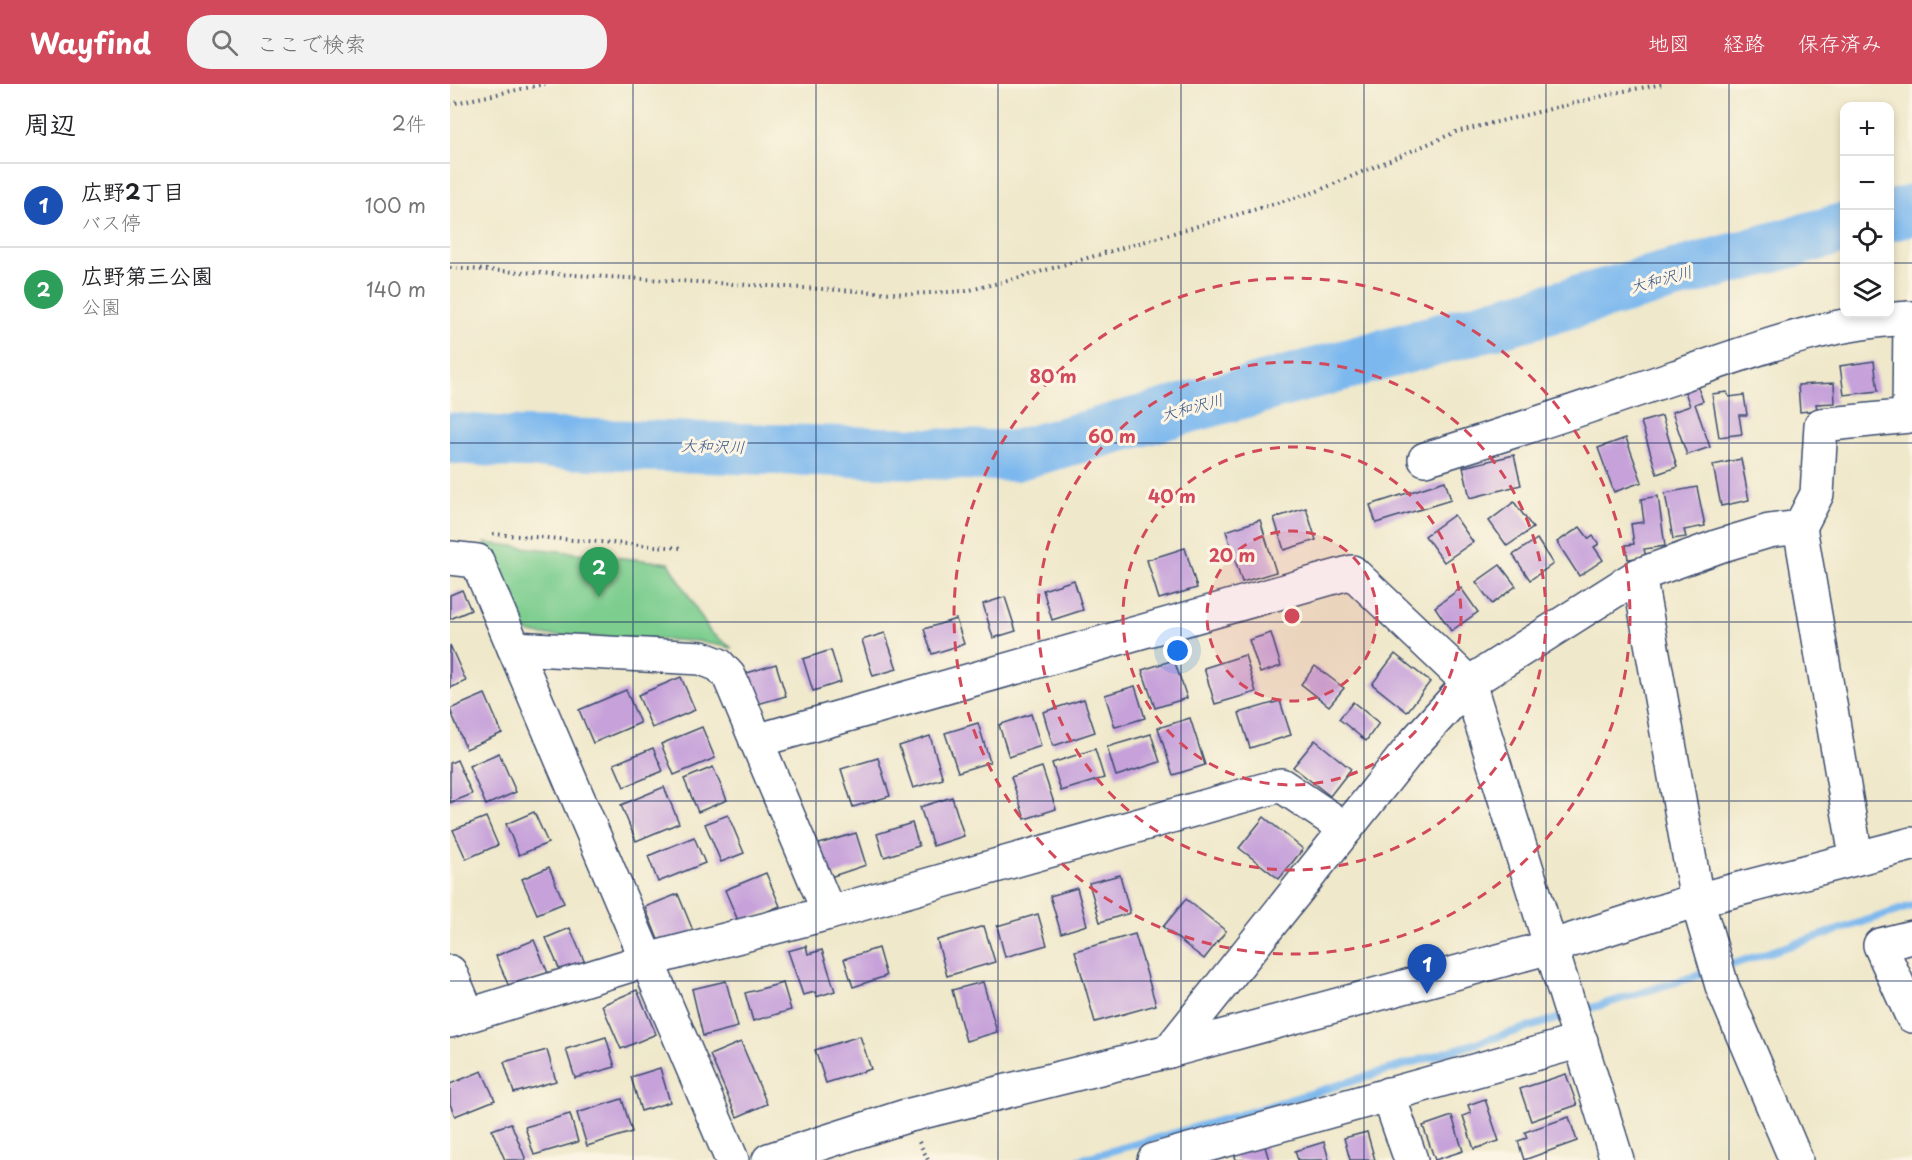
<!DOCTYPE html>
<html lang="ja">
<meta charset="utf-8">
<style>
:root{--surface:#fff;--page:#f2f2f2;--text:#202124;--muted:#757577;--line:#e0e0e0;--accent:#d1495b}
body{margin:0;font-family:"Playpen Sans","Klee One",sans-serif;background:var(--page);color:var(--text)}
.controls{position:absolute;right:18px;top:18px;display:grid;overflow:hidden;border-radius:12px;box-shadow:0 3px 9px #0003}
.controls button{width:54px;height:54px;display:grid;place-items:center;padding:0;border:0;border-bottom:2px solid var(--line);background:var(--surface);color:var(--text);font:30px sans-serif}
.you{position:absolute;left:728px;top:567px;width:21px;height:21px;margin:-15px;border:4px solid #fff;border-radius:50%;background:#1a73e8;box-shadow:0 0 0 9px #1a73e833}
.badge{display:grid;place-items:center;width:39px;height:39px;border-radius:50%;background:var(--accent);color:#fff;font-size:20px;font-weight:700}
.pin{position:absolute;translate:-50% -50px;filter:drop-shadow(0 2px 3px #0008)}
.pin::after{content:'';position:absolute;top:32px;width:21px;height:18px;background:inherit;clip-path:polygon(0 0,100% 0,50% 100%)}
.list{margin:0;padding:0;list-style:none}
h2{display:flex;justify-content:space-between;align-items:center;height:78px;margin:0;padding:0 24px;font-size:26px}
h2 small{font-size:20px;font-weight:400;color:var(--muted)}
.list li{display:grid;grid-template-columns:39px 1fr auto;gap:18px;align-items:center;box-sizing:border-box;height:84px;padding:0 24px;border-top:2px solid var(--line)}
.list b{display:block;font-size:22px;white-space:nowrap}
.list p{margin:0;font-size:20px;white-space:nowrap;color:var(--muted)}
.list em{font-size:20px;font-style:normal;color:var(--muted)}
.icon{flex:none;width:33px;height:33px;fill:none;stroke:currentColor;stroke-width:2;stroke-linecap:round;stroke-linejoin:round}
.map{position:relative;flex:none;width:1462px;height:1076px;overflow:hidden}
header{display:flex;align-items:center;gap:36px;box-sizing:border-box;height:84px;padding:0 30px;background:var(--accent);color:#fff}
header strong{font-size:28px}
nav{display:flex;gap:33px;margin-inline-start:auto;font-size:21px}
.search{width:420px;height:54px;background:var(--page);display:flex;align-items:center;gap:15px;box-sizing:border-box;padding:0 21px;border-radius:24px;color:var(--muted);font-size:22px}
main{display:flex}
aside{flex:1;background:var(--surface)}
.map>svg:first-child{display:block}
.green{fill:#7bcd8e;stroke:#4b7e76;stroke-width:1.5}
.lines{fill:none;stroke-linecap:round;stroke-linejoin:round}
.stream{stroke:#7cb8ee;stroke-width:8}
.river{stroke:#7cb8ee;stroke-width:51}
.building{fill:#c6a1da}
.minor-casing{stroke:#3b4b6e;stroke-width:36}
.path{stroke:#3b4b6e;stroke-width:4;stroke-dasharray:1.5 4.5;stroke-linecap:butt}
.minor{stroke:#fff;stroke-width:33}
.grid{fill:none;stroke:#1b2f5e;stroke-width:1.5;stroke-opacity:0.55}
.ring{fill:none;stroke:#d1495b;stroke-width:3;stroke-dasharray:10 8}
.labels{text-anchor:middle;stroke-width:6;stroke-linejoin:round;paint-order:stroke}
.water-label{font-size:16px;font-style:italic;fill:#385889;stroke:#fcf5e5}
.centre{fill:#d1495b;stroke:#fcf5e5;stroke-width:3}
.ring-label{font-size:18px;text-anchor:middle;font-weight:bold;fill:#d1495b;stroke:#fcf5e5;stroke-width:6;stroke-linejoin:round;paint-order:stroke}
</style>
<header>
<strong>Wayfind</strong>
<div class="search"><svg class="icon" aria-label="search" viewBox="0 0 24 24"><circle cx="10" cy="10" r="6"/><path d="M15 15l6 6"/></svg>ここで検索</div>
<nav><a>地図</a><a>経路</a><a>保存済み</a></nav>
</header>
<main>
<aside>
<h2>周辺<small>2件</small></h2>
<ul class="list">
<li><span class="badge" style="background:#1a4fb4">1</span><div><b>広野2丁目</b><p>バス停</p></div><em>100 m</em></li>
<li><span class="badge" style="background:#2e9e5b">2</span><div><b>広野第三公園</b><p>公園</p></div><em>140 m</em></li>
</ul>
</aside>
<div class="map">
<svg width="1462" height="1076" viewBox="0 0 1462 1076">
<rect width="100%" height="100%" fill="#fcf5e5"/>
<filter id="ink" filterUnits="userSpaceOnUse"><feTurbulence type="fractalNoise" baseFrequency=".0167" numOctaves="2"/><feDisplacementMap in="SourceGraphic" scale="12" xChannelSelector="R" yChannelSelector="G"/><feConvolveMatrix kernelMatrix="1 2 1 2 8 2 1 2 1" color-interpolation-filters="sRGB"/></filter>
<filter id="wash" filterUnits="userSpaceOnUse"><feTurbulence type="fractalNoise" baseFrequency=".008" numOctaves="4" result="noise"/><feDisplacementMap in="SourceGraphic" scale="24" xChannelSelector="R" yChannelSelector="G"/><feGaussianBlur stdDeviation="1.35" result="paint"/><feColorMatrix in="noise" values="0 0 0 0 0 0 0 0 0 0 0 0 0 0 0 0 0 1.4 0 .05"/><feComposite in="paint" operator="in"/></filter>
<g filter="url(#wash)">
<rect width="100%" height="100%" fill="#efe8ca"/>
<path class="green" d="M35,459L219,479L260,548L282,564L247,557L91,551L73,547Z"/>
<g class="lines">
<g class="stream">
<path d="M1274,883L1462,822"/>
<path d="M1128,928L1262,887"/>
<path d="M629,1076L803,1027L1116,932"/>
</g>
<g class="river">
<path d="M1440,132L1462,126"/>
<path d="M0,354L53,358L563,372L1394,144"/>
</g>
</g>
<g id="blocks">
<g class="building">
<path d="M1424,277L1428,307L1394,311L1390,282Z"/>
<path d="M1384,299L1385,319L1366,320L1367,326L1350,328L1348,301Z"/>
<path d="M1247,301L1253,317L1245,320L1260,363L1237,371L1222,328L1240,322L1234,305Z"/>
<path d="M1277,308L1279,313L1294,311L1297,331H1289L1292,350L1269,353L1262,310Z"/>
<path d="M1212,332L1227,383L1207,390L1191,338Z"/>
<path d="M1176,354L1192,398L1164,408L1148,364Z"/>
<path d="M1064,371L1071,401L1020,414L1013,383Z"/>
<path d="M1291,375L1299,416L1271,422L1263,381Z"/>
<path d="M995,397L1001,416L926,439L920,421Z"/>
<path d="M1247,403L1255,442L1234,446L1236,453L1223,455L1215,409Z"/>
<path d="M1208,412L1215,462L1194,465L1196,473L1178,475L1176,461L1184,460L1181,440L1194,438L1191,415Z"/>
<path d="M1064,418L1083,444L1057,462L1039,437Z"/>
<path d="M856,424L866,456L834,466L824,434Z"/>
<path d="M1004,431L1023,458L994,478L975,452Z"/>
<path d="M810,436L826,488L792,498L776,447Z"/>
<path d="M1130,443L1139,455L1143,452L1149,460L1144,463L1153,476L1129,492L1107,458Z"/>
<path d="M1087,455L1103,480L1080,496L1063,471Z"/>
<path d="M735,464L747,504L709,515L697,476Z"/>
<path d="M1050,481L1066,502L1042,520L1026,498Z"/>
<path d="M624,496L633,526L602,536L593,506Z"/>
<path d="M1011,504L1028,528L1001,547L985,523Z"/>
<path d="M12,506L21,526L0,535V511Z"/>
<path d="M555,513L566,547L543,554L533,520Z"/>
<path d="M506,535L514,560L482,570L474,545Z"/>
<path d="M435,549L447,585L423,592L412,556Z"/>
<path d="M821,549L831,582L810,589L799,556Z"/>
<path d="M0,561L16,597L0,604Z"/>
<path d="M381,566L391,598L363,607L353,575Z"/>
<path d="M945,570L980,598L957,628L922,600Z"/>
<path d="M795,571L806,608L765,620L754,584Z"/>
<path d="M724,576L737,614L705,624L692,586Z"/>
<path d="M326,580L336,612L304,621L294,590Z"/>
<path d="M865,582L894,604L879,622L851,600Z"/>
<path d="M231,593L245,626L202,644L188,611Z"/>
<path d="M685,602L695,634L665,643L655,611Z"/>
<path d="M176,606L190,639L143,659L129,626Z"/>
<path d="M35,610L52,649L16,665L0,625Z"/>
<path d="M634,615L645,648L603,662L593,628Z"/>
<path d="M830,617L841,651L800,664L789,629Z"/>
<path d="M903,618L929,639L916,657L889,635Z"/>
<path d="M581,630L591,662L559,673L549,641Z"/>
<path d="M740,634L755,681L723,691L708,644Z"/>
<path d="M528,639L540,678L508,688L495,649Z"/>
<path d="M252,643L265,674L224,691L211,660Z"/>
<path d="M701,650L710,678L666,692L657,663Z"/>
<path d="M480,652L493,695L463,704L449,662Z"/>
<path d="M865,656L901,685L880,712L843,683Z"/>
<path d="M203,664L213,687L174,703L164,680Z"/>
<path d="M645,665L654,694L611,707L602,679Z"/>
<path d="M49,669L66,708L36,721L19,682Z"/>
<path d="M428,674L440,712L403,723L391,685Z"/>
<path d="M7,676L22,710L0,719V679Z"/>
<path d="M263,683L277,716L248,728L234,695Z"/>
<path d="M592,683L606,725L575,735L561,693Z"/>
<path d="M214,703L229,739L186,757L171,721Z"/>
<path d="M502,713L514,752L483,762L470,723Z"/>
<path d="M84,728L98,759L69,771L56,740Z"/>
<path d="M278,731L294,769L271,778L255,740Z"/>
<path d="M36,733L48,761L16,775L3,746Z"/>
<path d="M814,733L853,765L829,795L789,764Z"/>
<path d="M462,739L469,762L434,773L427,750Z"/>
<path d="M406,749L416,781L380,793L369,760Z"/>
<path d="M244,753L255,779L208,798L198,772Z"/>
<path d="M99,783L114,819L87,830L72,795Z"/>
<path d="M316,789L330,822L289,839L275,806Z"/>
<path d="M670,791L680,829L650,838L639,799Z"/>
<path d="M627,804L637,841L611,849L600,812Z"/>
<path d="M228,810L244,849L211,863L195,823Z"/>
<path d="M736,815L776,847L754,875L713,843Z"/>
<path d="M588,830L597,861L555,873L547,842Z"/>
<path d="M534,842L545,878L497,892L487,856Z"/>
<path d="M120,844L135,879L111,889L96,854Z"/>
<path d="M685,850L706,921L645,938L625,867Z"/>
<path d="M84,856L98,889L60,905L46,872Z"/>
<path d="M356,862L358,870L372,866L385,907L366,913L365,908L353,911L338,867Z"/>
<path d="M428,864L436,892L403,903L394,875Z"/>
<path d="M276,897L288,943L253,952L242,905Z"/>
<path d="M533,898L547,948L516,957L502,906Z"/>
<path d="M333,899L341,926L303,937L295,909Z"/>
<path d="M187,906L206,950L171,965L152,921Z"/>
<path d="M410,952L421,985L376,999L365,966Z"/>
<path d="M156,953L165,983L125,994L116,965Z"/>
<path d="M291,958L317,1020L287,1033L260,971Z"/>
<path d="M97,966L106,997L64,1009L54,978Z"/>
<path d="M210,984L220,1018L191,1027L181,993Z"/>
<path d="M32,987L45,1016L5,1032L0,1020V1000Z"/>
<path d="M1116,990L1127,1021L1081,1037L1070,1005Z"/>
<path d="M172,1015L182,1048L137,1062L127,1029Z"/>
<path d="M1035,1015L1049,1057L1024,1065L1013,1032L1021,1029L1018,1021Z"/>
<path d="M120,1030L128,1058L84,1071L75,1043Z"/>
<path d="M1002,1032L1013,1067L985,1076L973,1042Z"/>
<path d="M1119,1033L1127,1057L1074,1076L1068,1057L1077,1054L1075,1048Z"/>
<path d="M61,1039L76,1076H55L42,1046Z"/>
<path d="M917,1048L925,1076H900L894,1054Z"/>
<path d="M874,1058L879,1076H848L845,1067Z"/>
<path d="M814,1059L819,1076H786L784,1068Z"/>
</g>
</g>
</g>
<g filter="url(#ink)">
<use href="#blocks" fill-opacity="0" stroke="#3b4b6e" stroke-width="1.5"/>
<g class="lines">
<defs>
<g id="minor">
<path d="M975,375C1059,350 1142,321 1225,293C1303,266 1379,237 1462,234"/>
<path d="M1350,443L1367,410L1371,341L1459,332L1460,234"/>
<path d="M0,474L27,477L282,1076"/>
<path d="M1189,491L1247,816L1272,902L1346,1076"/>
<path d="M64,564L251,574L269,581L279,592L379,829"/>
<path d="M306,657L902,488L1019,599L1167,1076"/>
<path d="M1462,853L1430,861L1462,932"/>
<path d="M0,888L18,930"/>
<path d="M0,937L197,876L379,829L831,701L896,745"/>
<path d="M719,967L967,656L1019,599L1189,491L1269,462L1319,447L1350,443L1406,773"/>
<path d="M938,1010L961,1076"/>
<path d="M319,1076L456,1032L719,967L1100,863L1247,816L1462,760"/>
<path d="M704,1076L1131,957"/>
</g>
</defs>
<use href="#minor" class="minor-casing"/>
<g class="path">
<path d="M0,20L95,0"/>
<path d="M0,184L460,210L516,207L565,195L865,108L1006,48L1174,7L1213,0"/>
<path d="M43,450L231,464"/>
<path d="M469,1058L478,1076"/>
</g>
<use href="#minor" class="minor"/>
</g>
</g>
<path class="grid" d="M183,0V1076M366,0V1076M548,0V1076M731,0V1076M914,0V1076M1096,0V1076M1279,0V1076M0,179H1394M1440,179H1462M0,359H1462M0,538H1462M0,717H1462M0,897H1462"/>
<circle cx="842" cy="532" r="85" fill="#d1495b" fill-opacity=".12"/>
<g class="ring">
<circle cx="842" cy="532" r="85"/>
<circle cx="842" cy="532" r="169"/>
<circle cx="842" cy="532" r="254"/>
<circle cx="842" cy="532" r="338"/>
</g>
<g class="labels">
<g class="water-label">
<text transform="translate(1211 195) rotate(-15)" y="6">大和沢川</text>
<text transform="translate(742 323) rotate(-15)" y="6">大和沢川</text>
<text transform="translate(263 362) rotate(2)" y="6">大和沢川</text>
</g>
</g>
<circle cx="842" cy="532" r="9" class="centre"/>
<g class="ring-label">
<text x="603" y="299">80 m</text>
<text x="662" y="359">60 m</text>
<text x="722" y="419">40 m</text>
<text x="782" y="478">20 m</text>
</g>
</svg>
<div class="controls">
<button>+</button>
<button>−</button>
<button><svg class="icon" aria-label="locate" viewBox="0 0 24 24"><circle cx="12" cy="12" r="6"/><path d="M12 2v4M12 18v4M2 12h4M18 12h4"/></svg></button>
<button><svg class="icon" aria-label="layers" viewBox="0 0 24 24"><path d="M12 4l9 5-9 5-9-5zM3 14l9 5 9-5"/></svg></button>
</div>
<div class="you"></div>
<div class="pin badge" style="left:977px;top:910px;background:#1a4fb4">1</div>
<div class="pin badge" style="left:149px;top:513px;background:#2e9e5b">2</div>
</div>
</main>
